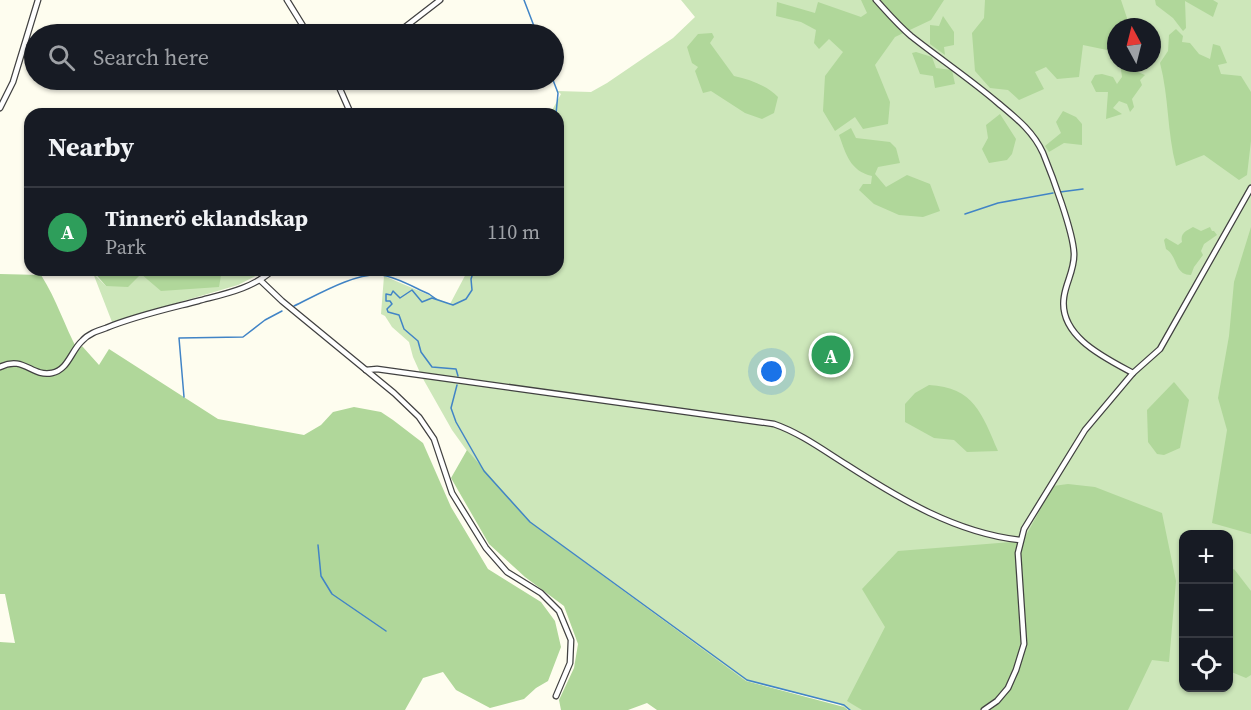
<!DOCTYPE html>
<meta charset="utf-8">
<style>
:root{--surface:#171b24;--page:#242831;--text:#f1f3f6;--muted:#9ea1a6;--line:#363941;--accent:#8c9099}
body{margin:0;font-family:"Source Serif 4",serif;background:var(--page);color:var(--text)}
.controls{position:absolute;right:18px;bottom:18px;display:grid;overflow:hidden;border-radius:12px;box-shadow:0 2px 4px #0004}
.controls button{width:54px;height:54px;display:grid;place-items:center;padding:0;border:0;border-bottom:2px solid var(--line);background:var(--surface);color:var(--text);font:30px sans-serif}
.compass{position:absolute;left:1107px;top:18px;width:54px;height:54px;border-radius:50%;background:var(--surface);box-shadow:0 2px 4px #0004;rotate:353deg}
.you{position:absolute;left:772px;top:372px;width:21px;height:21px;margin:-15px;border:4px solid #fff;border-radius:50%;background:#1a73e8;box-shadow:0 0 0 9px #1a73e833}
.badge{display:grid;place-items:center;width:39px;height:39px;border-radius:50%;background:var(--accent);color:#fff;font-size:20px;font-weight:700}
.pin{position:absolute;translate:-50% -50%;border:3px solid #fff;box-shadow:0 2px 6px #0006}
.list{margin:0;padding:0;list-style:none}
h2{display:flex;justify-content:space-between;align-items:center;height:78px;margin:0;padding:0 24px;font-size:26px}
h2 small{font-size:20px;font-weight:400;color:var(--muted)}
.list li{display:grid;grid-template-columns:39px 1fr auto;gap:18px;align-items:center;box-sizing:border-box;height:90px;padding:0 24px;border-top:2px solid var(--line)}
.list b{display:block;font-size:22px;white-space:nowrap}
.list p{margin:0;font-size:20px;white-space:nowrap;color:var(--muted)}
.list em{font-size:20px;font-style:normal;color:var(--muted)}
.icon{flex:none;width:33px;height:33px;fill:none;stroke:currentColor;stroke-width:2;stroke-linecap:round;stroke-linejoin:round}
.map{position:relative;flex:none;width:1251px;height:710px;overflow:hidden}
.search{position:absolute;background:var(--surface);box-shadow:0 2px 4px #0004;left:24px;top:24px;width:540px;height:66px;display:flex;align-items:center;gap:15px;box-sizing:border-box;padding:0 21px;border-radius:33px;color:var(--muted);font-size:22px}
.panel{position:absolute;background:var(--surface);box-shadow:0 2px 4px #0004;left:24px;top:108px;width:540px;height:168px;border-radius:18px}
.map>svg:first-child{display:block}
.green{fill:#cde7ba;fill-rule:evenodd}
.forest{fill:#b0d79a}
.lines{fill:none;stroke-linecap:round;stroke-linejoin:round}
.stream{stroke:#4184c6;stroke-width:1.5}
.minor-casing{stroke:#414141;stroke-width:7}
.minor{stroke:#fff;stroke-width:4.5}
</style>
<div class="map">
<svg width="1251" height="710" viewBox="0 0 1251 710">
<rect width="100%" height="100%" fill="#fefdef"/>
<g class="green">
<path d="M681,0H1251V710H849L837,703L746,681L530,522L475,462L452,430L422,377L413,357L409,342L392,327L385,316L381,314L384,276L450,304L468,270H558V114H550L561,94L557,91L591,92L607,83L673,38L695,17ZM1116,27H1152V63H1116ZM1184,534H1228V688H1184Z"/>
<path d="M222,270H267L238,285L112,322L93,273L106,286L140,273L218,287Z"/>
</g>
<g class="forest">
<path d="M861,0H944L931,20L895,37L875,65L890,102L888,124L863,129L855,117L835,131L823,111L825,76L843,52L829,39L819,49L814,43L816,30L801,22L776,16L777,2L815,13L818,2L861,17L867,13Z"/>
<path d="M985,0H1121L1130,27H1116V46L1107,50L1083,45L1079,77L1057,79L1046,67L1035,72L1044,89L1019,100L1008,90L990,88L975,71L972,33L984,18Z"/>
<path d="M1155,0H1213L1218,3L1213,17L1185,1L1186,28L1183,31L1173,18L1156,5Z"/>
<path d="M943,16L954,32V45L944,47L945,55L930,44V25L939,26Z"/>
<path d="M1176,29L1183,36L1182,42L1190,43L1199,54L1210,59L1213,44L1220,46L1227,63L1218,65L1221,74L1241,76L1251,92V141L1247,175L1239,180L1204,155L1176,166C1167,132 1169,97 1160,63L1168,51L1169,35Z"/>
<path d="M712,33L714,37L710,43L734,76C751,80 766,85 778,97L774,113L762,119L745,113L711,91L703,93L695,71L698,67L692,63L687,47L698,34Z"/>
<path d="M916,52L932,57L936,68L952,70L955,84L935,88L933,76L920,74L912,53Z"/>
<path d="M1120,63H1138L1136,67L1138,72L1145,75L1140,80L1142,85L1132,99L1134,107L1130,112L1127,104L1119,101L1113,108L1122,114L1106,119L1108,92H1096L1091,82L1095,75L1102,74L1113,77L1117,84L1122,77Z"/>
<path d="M1063,111L1076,117L1082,124V145L1064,143L1049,152L1045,146L1061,133L1056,122Z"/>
<path d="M1000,114L1016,139L1012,154L1007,160L989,163L982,149L988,138L986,125Z"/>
<path d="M851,128L856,138L890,142L896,148L900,163L878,167L875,174L886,187L907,175L930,184L940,211L923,217L899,215L874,204L859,190L863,184H871L872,176C850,171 846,154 839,135Z"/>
<path d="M1193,227L1201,231L1210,227L1212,231H1214L1217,235L1204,244L1201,251L1203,255L1194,267L1191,275C1174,275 1178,256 1166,249L1164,240L1166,238L1178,245L1182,242C1180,233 1186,231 1193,227Z"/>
<path d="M1251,227V534L1212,523L1227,430L1218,398L1229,336L1234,282Z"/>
<path d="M92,270H222L219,287L161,291L141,274L128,287L106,286Z"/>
<path d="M0,274L41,275C57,300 64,325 78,351L82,346L99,365L109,349L218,419L304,435L321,425L333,412L354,407L381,412L393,420L423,443L451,507L488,569L541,602L555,621L561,647L548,681L536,688L524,699L490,708L456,690L443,672L423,678L405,710H0V642L15,643L5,594H0Z"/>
<path d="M1174,382L1189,400L1180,448L1164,455L1157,454L1148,442L1147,410Z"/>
<path d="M929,385C974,387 982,414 998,451L967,452L954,440L934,438L905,422V404L915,393Z"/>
<path d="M467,450L530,522L746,681L844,707L848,710H657L647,703L628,710H561L559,700L574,668L578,644L564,606L525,577L489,544L451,478Z"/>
<path d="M1068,484L1095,487L1162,513L1176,581L1169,662L1152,660L1128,710H862L847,701L885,627L862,589L898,551L1023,541L1053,486Z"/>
<path d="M1234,569L1251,591V675L1246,678L1229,671V571Z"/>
</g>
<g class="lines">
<g class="stream">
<path d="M524,0L537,34"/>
<path d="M553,80L558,93L556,114"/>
<path d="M1060,192L1083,189"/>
<path d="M965,214L998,203L1053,193"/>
<path d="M294,306C317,295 356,272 381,275C397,277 415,288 429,294L436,299"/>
<path d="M458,376L456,369L432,367L421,352L418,341L404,329L399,315L388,312L387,309L392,304L390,301H386V294L391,295L393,291L400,298L412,290L422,302L432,298L453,305L466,299L472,290L471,279L474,270"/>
<path d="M457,385L451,408L456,422L484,471L530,522L747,680L844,705L850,710"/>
<path d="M184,397L179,338L243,337L265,320L282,311"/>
<path d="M318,545L321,576L332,594L386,631"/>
</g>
<defs>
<g id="minor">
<path d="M287,0L308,34"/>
<path d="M876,0C887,12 898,25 911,36C940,59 970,79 998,103C1016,118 1033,131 1043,153C1052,175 1073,231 1074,253C1075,269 1066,282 1064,297C1058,336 1105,358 1133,373"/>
<path d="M396,34L440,0"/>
<path d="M336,80L351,114"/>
<path d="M0,108L13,82L38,0"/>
<path d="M260,280L282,301L394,393L419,417L434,439L452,493L486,548L507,572L541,593L559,611L571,640L570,663L556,696"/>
<path d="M0,367C24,355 31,377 52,373C68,370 71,351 82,341C88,334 97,331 106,328C135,316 167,309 198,301C224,294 252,289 273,270"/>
<path d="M366,370L377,369L774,424C800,433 823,450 847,465C900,499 956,533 1020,540"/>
<path d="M984,710L997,701L1008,688L1016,670L1024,644L1018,553L1024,529L1085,430L1133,373L1160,349L1251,188"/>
</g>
</defs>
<use href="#minor" class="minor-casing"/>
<use href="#minor" class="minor"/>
</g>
</svg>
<div class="controls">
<button>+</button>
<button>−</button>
<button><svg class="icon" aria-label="locate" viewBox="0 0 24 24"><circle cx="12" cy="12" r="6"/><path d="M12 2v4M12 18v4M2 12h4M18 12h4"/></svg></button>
</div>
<svg class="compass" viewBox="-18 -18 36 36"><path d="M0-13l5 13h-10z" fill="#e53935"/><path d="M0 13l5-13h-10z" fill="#9ea1a6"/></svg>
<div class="you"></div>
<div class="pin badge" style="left:831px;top:355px;background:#2e9e5b">A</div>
<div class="search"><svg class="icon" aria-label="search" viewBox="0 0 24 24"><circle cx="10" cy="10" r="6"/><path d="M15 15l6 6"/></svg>Search here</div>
<section class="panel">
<h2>Nearby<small></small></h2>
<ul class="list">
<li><span class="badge" style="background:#2e9e5b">A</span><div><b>Tinnerö eklandskap</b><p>Park</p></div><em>110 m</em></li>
</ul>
</section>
</div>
